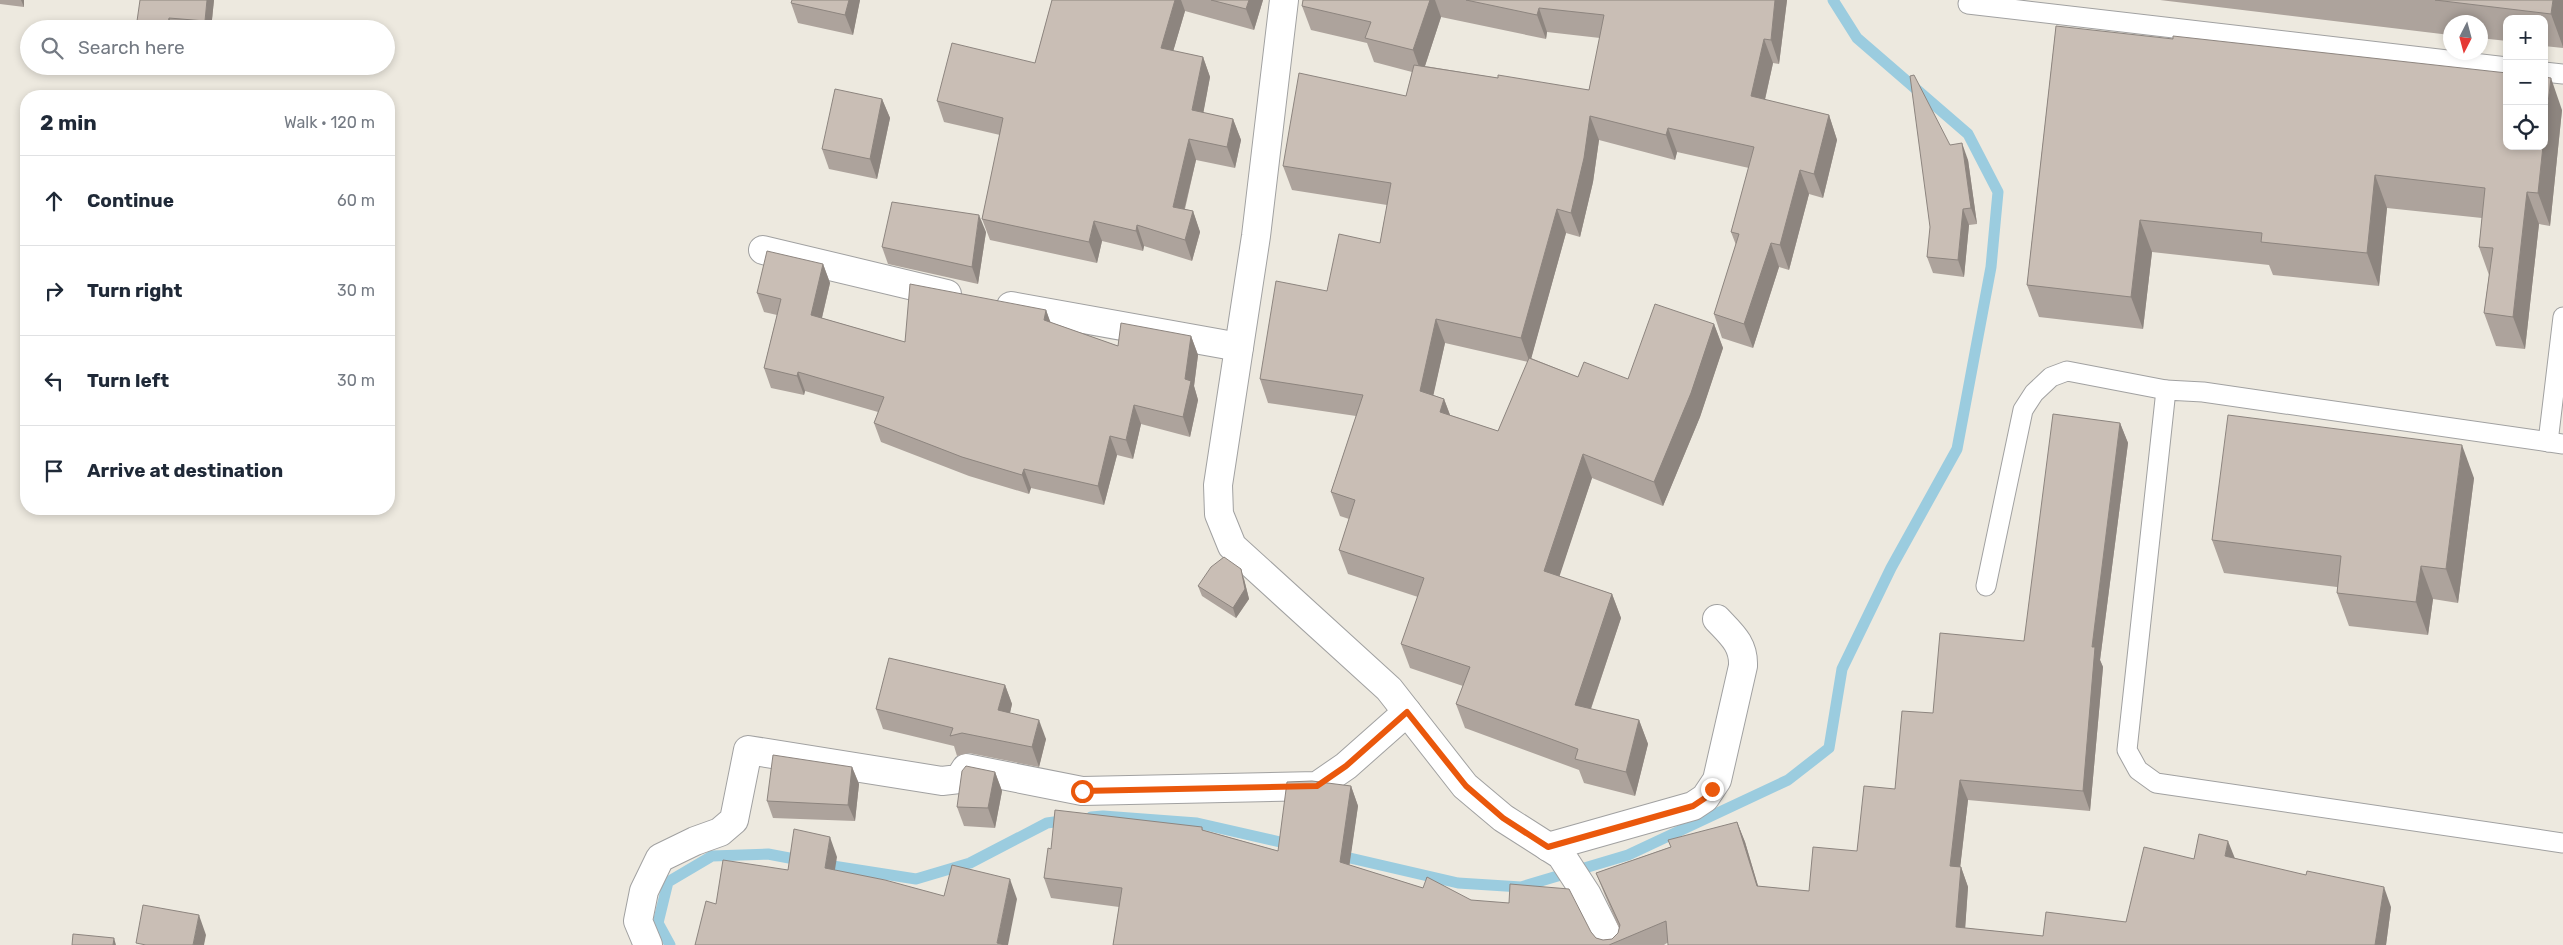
<!DOCTYPE html>
<meta charset="utf-8">
<style>
:root{--surface:#fff;--page:#f2f2f3;--text:#1f2937;--muted:#747a83;--line:#e0e1e3}
body{margin:0;font-family:Rubik,sans-serif;background:var(--page);color:var(--text)}
.controls{position:absolute;right:15px;top:15px;display:grid;overflow:hidden;border-radius:10px;box-shadow:0 2px 8px #0003}
.controls button{width:45px;height:45px;display:grid;place-items:center;padding:0;border:0;border-bottom:1px solid var(--line);background:var(--surface);color:var(--text);font:25px sans-serif}
.compass{position:absolute;left:2443px;top:15px;width:45px;height:45px;border-radius:50%;background:var(--surface);box-shadow:0 2px 8px #0003;rotate:186deg}
.stop{position:absolute;width:15px;height:15px;margin:-11px;border:4px solid #ea580c;border-radius:50%;background:#fff}
.stop.end{background:#ea580c;border-color:#fff;box-shadow:0 1px 5px #0008}
.list{margin:0;padding:0;list-style:none}
h2{display:flex;justify-content:space-between;align-items:center;height:65px;margin:0;padding:0 20px;font-size:21px}
h2 small{font-size:16px;font-weight:400;color:var(--muted)}
.list li{display:grid;grid-template-columns:32px 1fr auto;gap:15px;align-items:center;box-sizing:border-box;height:90px;padding:0 20px;border-top:1px solid var(--line)}
.list b{display:block;font-size:19px;white-space:nowrap}
.list em{font-size:16px;font-style:normal;color:var(--muted)}
.icon{flex:none;width:28px;height:28px;fill:none;stroke:currentColor;stroke-width:2;stroke-linecap:round;stroke-linejoin:round}
.map{position:relative;flex:none;width:2563px;height:945px;overflow:hidden}
.search{position:absolute;background:var(--surface);box-shadow:0 2px 8px #0003;left:20px;top:20px;width:375px;height:55px;display:flex;align-items:center;gap:12px;box-sizing:border-box;padding:0 18px;border-radius:28px;color:var(--muted);font-size:19px}
.panel{position:absolute;background:var(--surface);box-shadow:0 2px 8px #0003;left:20px;top:90px;width:375px;height:425px;border-radius:20px}
.map>svg:first-child{display:block}
.lines{fill:none;stroke-linecap:round;stroke-linejoin:round}
.stream{stroke:#9bccdf;stroke-width:11}
.lane-casing{stroke:#a1a1a1;stroke-width:21}
.street-casing{stroke:#a1a1a1;stroke-width:30}
.lane{stroke:#fff;stroke-width:19}
.street{stroke:#fff;stroke-width:28}
.wall{fill:#ada39c;fill-rule:evenodd}
.shaded-wall{fill:#8d857f}
.building{fill:#c9beb5;stroke:#8d857f}
.route{stroke:#ea580c;stroke-width:6}
</style>
<div class="map">
<svg width="2563" height="945" viewBox="0 0 2563 945">
<rect width="100%" height="100%" fill="#ede9df"/>
<g class="lines">
<g class="stream">
<path d="M1091,817L1103,816L1197,823L1293,845"/>
<path d="M1337,855L1458,883L1521,887L1628,855L1788,780L1829,748L1842,669L1891,568L1957,449L1991,267L1998,192L1968,134L1857,38L1833,0"/>
<path d="M820,864L916,879L970,863L1047,823L1068,820"/>
<path d="M670,945L658,923L668,882L712,856L768,854L805,861"/>
</g>
<defs>
<g id="lane">
<path d="M1968,4L2507,67"/>
<path d="M2544,72L2563,74"/>
<path d="M2548,442L2563,317"/>
<path d="M2563,444L2203,392L2166,390L2127,750L2138,770L2156,783L2563,843"/>
<path d="M1986,586L2023,410L2034,393L2051,377L2067,371L2166,390"/>
</g>
<g id="street">
<path d="M1284,0L1256,236L1218,485L1219,514L1232,546L1389,689L1465,786L1503,818L1561,855L1587,895L1612,945"/>
<path d="M763,250L947,294"/>
<path d="M1011,306L1239,347"/>
<path d="M1548,847L1693,806L1705,798L1717,780L1743,666C1744,644 1731,634 1717,619"/>
<path d="M648,945L638,921L644,891L660,858L695,841L720,832L734,820L748,750L942,781L959,779L966,768L1082,791L1317,786L1346,766L1407,712"/>
</g>
</defs>
<use href="#lane" class="lane-casing"/>
<use href="#street" class="street-casing"/>
<use href="#lane" class="lane"/>
<use href="#street" class="street"/>
</g>
<g class="wall">
<path d="M0,0H24V7L0,4Z"/>
<path d="M214,0L211,29H140L137,21Z"/>
<path d="M860,0L853,35L798,23L791,3Z"/>
<path d="M1052,0H1263L1254,30L1185,11L1173,51L1203,57L1210,77L1203,113L1233,119L1241,140L1235,168L1196,160L1185,209L1193,211L1200,232L1192,261L1144,246L1143,251L1102,241L1097,263L990,240L982,219L1000,135L944,122L937,101L1035,63Z"/>
<path d="M1303,0H1787L1779,64L1773,63L1765,100L1829,115L1837,140L1823,198L1809,194L1789,270L1779,267L1753,348L1722,338L1714,314L1736,245L1731,232L1749,168L1677,152L1675,160L1599,140L1593,182L1580,237L1566,233L1531,358L1578,377L1628,379L1714,324L1723,348L1700,417L1663,506L1592,478L1559,576L1612,594L1621,618L1591,709L1639,720L1648,744L1635,796L1584,783L1579,770L1465,728L1456,704L1463,686L1410,668L1401,644L1418,597L1348,574L1339,550L1349,519L1340,516L1331,492L1356,416L1268,403L1260,379L1327,291L1380,243L1387,205L1292,190L1283,166L1406,96L1412,72L1374,62L1367,43L1311,30L1302,6ZM1441,17L1546,39L1547,32L1600,38L1589,90L1498,78L1425,66ZM1445,343L1528,362L1498,431L1450,415L1444,399L1433,395Z"/>
<path d="M2160,0H2563V48L2544,46V19H2507V41L2480,38V22H2450V35Z"/>
<path d="M2056,26L2562,110L2550,226L2539,224L2525,349L2496,346L2484,313L2489,275L2479,247L2482,218L2387,208L2379,286L2273,275L2269,265L2152,252L2143,329L2039,317L2027,285Z"/>
<path d="M882,99L890,118L877,179L829,169L822,149Z"/>
<path d="M1950,145L1968,160L1977,224L1969,225L1964,277L1933,273L1927,257Z"/>
<path d="M986,232L978,284L888,264L882,247Z"/>
<path d="M823,264L830,283L822,318L905,342L1046,310L1050,322L1118,346L1191,336L1198,355L1194,386L1198,400L1190,437L1141,424L1133,459L1117,455L1104,505L1031,488L1029,494L969,476L881,442L874,423L878,412L805,391L804,395L771,388L764,368L777,315L764,312L757,293Z"/>
<path d="M2120,423L2128,443L2100,660L2103,667L2090,811L1968,800L1960,867H1961L1968,887L1965,928L2043,936L2126,922L2194,859L2235,858L2391,907L2386,945L1667,943L1664,945H1113L1119,907L1051,898L1044,878L1051,849L1202,827L1203,830L1278,851L1351,786L1358,806L1349,865L1423,888L1471,900L1591,932L1596,938L1603,940L1612,939L1618,933L1619,928L1604,893L1596,873L1670,847L1737,822L1745,842L1758,886L1809,891L1857,851L1895,789L1933,713L2024,641Z"/>
<path d="M2474,478L2458,603L2433,599L2428,635L2349,626L2337,593V587L2224,573L2212,540Z"/>
<path d="M1244,579L1249,599L1236,618L1202,596L1198,586Z"/>
<path d="M1005,685L1012,704L1010,713L1046,739L1039,767L969,753L957,756L954,746L883,729L876,709Z"/>
<path d="M852,767L859,784L855,821L773,818L767,801Z"/>
<path d="M995,772L1002,791L995,828L964,826L957,807Z"/>
</g>
<g class="shaded-wall">
<path d="M21,0H24V7Z"/>
<path d="M207,0H214L211,29H207L205,21Z"/>
<path d="M849,0H860L853,35L845,15Z"/>
<path d="M1175,0H1181L1185,11L1168,69L1161,48Z"/>
<path d="M1249,0H1263L1254,30L1246,9Z"/>
<path d="M1430,0H1435L1441,17L1422,75L1413,50Z"/>
<path d="M1775,0H1787L1779,64L1771,40Z"/>
<path d="M2553,0H2563V47L2551,14Z"/>
<path d="M1539,8L1547,32L1546,39L1537,15Z"/>
<path d="M169,18L173,29H170L168,24Z"/>
<path d="M1764,39L1773,63L1760,121L1751,96Z"/>
<path d="M1203,57L1210,77L1200,131L1192,110Z"/>
<path d="M2551,78L2562,110L2550,226L2538,193L2543,146H2544V136Z"/>
<path d="M882,99L890,118L877,179L870,159Z"/>
<path d="M1829,115L1837,140L1823,198L1814,174Z"/>
<path d="M1590,116L1599,140L1593,182L1580,237L1571,213Z"/>
<path d="M1233,119L1241,140L1235,168L1227,147Z"/>
<path d="M1668,128L1677,152L1675,160L1666,135Z"/>
<path d="M1189,139L1196,160L1180,227L1173,207Z"/>
<path d="M1962,143L1968,160L1977,224L1971,208Z"/>
<path d="M1800,170L1809,194L1789,270L1780,245Z"/>
<path d="M2375,175L2387,208L2379,286L2367,253Z"/>
<path d="M2527,192L2539,224L2525,349L2513,317Z"/>
<path d="M1557,209L1566,233L1530,363L1521,338Z"/>
<path d="M1963,209L1969,225L1964,277L1958,260Z"/>
<path d="M1193,211L1200,232L1192,261L1185,240Z"/>
<path d="M979,215L986,232L978,284L972,267Z"/>
<path d="M2140,220L2152,252L2143,329L2131,297Z"/>
<path d="M1094,221L1102,241L1097,263L1089,242Z"/>
<path d="M1137,225L1144,246L1143,251L1136,231Z"/>
<path d="M1771,243L1779,267L1753,348L1744,324Z"/>
<path d="M823,264L830,283L818,334L811,315Z"/>
<path d="M1046,310L1053,329L1044,320Z"/>
<path d="M1436,319L1445,343L1429,415L1420,391Z"/>
<path d="M1714,324L1723,348L1700,417L1663,506L1654,482Z"/>
<path d="M1191,336L1198,355L1194,386L1198,400L1190,437L1183,417L1185,379Z"/>
<path d="M798,372L805,391L804,395L797,376Z"/>
<path d="M1444,399L1453,423L1440,412Z"/>
<path d="M1134,405L1141,424L1133,459L1126,440Z"/>
<path d="M2120,423L2128,443L2100,660L2103,667L2090,811L2083,791L2092,647Z"/>
<path d="M1110,436L1117,455L1104,505L1098,486Z"/>
<path d="M2462,445L2474,478L2458,603L2446,569Z"/>
<path d="M1583,454L1592,478L1553,596L1544,571Z"/>
<path d="M1024,469L1031,488L1029,494L1022,475Z"/>
<path d="M2421,566L2433,599L2428,635L2416,602Z"/>
<path d="M1241,569L1244,579L1249,599L1236,618L1233,608Z"/>
<path d="M1612,594L1621,618L1584,729L1575,705Z"/>
<path d="M1005,685L1012,704L1006,730L998,710Z"/>
<path d="M1039,720L1046,739L1039,767L1032,747Z"/>
<path d="M1639,720L1648,744L1635,796L1626,772Z"/>
<path d="M852,767L859,784L855,821L848,805Z"/>
<path d="M995,772L1002,791L995,828L988,808Z"/>
<path d="M1960,780L1968,800L1958,886L1950,866Z"/>
<path d="M1351,786L1358,806L1347,882L1340,862Z"/>
<path d="M1737,822L1745,842L1764,906L1757,886Z"/>
<path d="M830,837L837,857L832,888L825,868Z"/>
<path d="M2228,841L2236,861L2225,856Z"/>
<path d="M1961,867L1968,887L1964,945L1956,927Z"/>
<path d="M1010,879L1017,899L1008,945H998L997,943Z"/>
<path d="M2384,887L2391,907L2386,945H2375Z"/>
<path d="M199,915L206,935L204,945H193Z"/>
<path d="M114,938L116,945H113Z"/>
</g>
<g class="building">
<path d="M140,0H207L205,21L169,18L168,24L137,21Z"/>
<path d="M792,0H849L845,15L791,3Z"/>
<path d="M1052,0H1175L1161,48L1203,57L1192,110L1233,119L1227,147L1189,139L1173,207L1193,211L1185,240L1137,225L1136,231L1094,221L1089,242L982,219L1003,118L937,101L952,43L1035,63Z"/>
<path d="M1211,0H1249L1246,9Z"/>
<path d="M1303,0H1430L1413,50L1365,38L1371,22L1302,6Z"/>
<path d="M1466,0H1775L1771,40L1764,39L1751,96L1829,115L1814,174L1800,170L1780,245L1771,243L1744,324L1714,314L1739,234L1731,232L1754,147L1668,128L1666,135L1590,116L1584,158L1571,213L1557,209L1521,338L1436,319L1420,391L1444,399L1440,412L1498,431L1529,358L1578,377L1584,362L1628,379L1655,304L1714,324L1691,393L1654,482L1583,454L1544,571L1612,594L1575,705L1639,720L1626,772L1575,759L1578,749L1456,704L1470,667L1401,644L1424,578L1339,550L1355,500L1331,492L1363,395L1260,379L1276,281L1327,291L1339,234L1380,243L1391,183L1283,166L1299,73L1406,96L1414,65L1498,78V75L1589,90L1604,15L1539,8L1537,15Z"/>
<path d="M2435,0H2553L2551,14Z"/>
<path d="M2056,26L2173,39V36L2507,73V146H2543L2538,193L2527,192L2513,317L2484,313L2493,248L2479,247L2485,188L2375,175L2367,253L2261,242L2262,233L2140,220L2131,297L2027,285Z"/>
<path d="M1914,75L1950,145L1962,143L1971,208L1963,209L1958,260L1927,257L1930,227L1910,76Z"/>
<path d="M2544,77L2551,78L2544,136Z"/>
<path d="M835,89L882,99L870,159L822,149Z"/>
<path d="M892,202L979,215L972,267L882,247Z"/>
<path d="M767,251L823,264L811,315L905,342L910,284L1046,310L1044,320L1118,346L1121,323L1191,336L1185,379L1191,381L1183,417L1134,405L1126,440L1110,436L1098,486L1024,469L1022,475L962,457L874,423L884,397L798,372L797,376L764,368L781,299L757,293Z"/>
<path d="M2053,414L2120,423L2092,647H2095L2083,791L1960,780L1950,866L1961,867L1956,927L2043,936L2046,912L2126,922L2144,847L2194,859L2199,834L2228,841L2225,856L2306,875L2307,871L2384,887L2375,945H1668L1666,921L1609,945H1113L1122,888L1044,878L1048,848L1051,849L1055,810L1202,827V830L1278,851L1287,782L1312,781L1351,786L1340,862L1423,888L1427,877L1471,900L1509,903L1510,884L1569,889L1591,932L1596,938L1603,940L1612,939L1618,933L1620,925L1596,873L1671,847L1668,840L1737,822L1757,886L1809,891L1813,847L1857,851L1864,786L1895,789L1902,711L1933,713L1940,633L2024,641Z"/>
<path d="M2228,415L2462,445L2446,569L2421,566L2416,602L2337,593L2341,556L2212,540Z"/>
<path d="M1224,557L1241,569L1245,589L1233,608L1198,586L1211,567Z"/>
<path d="M889,658L1005,685L998,710L1039,720L1032,747L962,733L950,736L953,728L876,709Z"/>
<path d="M773,755L852,767L848,805L767,801Z"/>
<path d="M966,766L995,772L988,808L957,807L962,771Z"/>
<path d="M794,829L830,837L825,868L885,880L944,896L952,865L1010,879L997,943L1005,945H695L706,901L716,904L723,860L788,870Z"/>
<path d="M143,905L199,915L193,945H146L136,943Z"/>
<path d="M73,934L114,938L113,945H72Z"/>
</g>
<g class="lines">
<path class="route" d="M1082,791L1317,786L1346,766L1407,712L1466,786L1503,818L1548,847L1693,806L1705,798L1712,789"/>
</g>
</svg>
<div class="controls">
<button>+</button>
<button>−</button>
<button><svg class="icon" aria-label="locate" viewBox="0 0 24 24"><circle cx="12" cy="12" r="6"/><path d="M12 2v4M12 18v4M2 12h4M18 12h4"/></svg></button>
</div>
<svg class="compass" viewBox="-18 -18 36 36"><path d="M0-13l5 13h-10z" fill="#e53935"/><path d="M0 13l5-13h-10z" fill="#747a83"/></svg>
<div class="stop" style="left:1082px;top:791px"></div>
<div class="stop end" style="left:1712px;top:789px"></div>
<div class="search"><svg class="icon" aria-label="search" viewBox="0 0 24 24"><circle cx="10" cy="10" r="6"/><path d="M15 15l6 6"/></svg>Search here</div>
<section class="panel">
<h2>2 min<small>Walk · 120 m</small></h2>
<ul class="list">
<li><svg class="icon" aria-label="ahead" viewBox="0 0 24 24"><path d="M12 20V5M6 11l6-6 6 6"/></svg><div><b>Continue</b></div><em>60 m</em></li>
<li><svg class="icon" aria-label="right" viewBox="0 0 24 24"><path d="M7 20v-9h11M14 6l5 5-5 5"/></svg><div><b>Turn right</b></div><em>30 m</em></li>
<li><svg class="icon" aria-label="left" viewBox="0 0 24 24"><path d="M17 20v-9H6M10 6l-5 5 5 5"/></svg><div><b>Turn left</b></div><em>30 m</em></li>
<li><svg class="icon" aria-label="arrive" viewBox="0 0 24 24"><path d="M6 21V4h12l-3 4 3 4H6"/></svg><div><b>Arrive at destination</b></div></li>
</ul>
</section>
</div>
